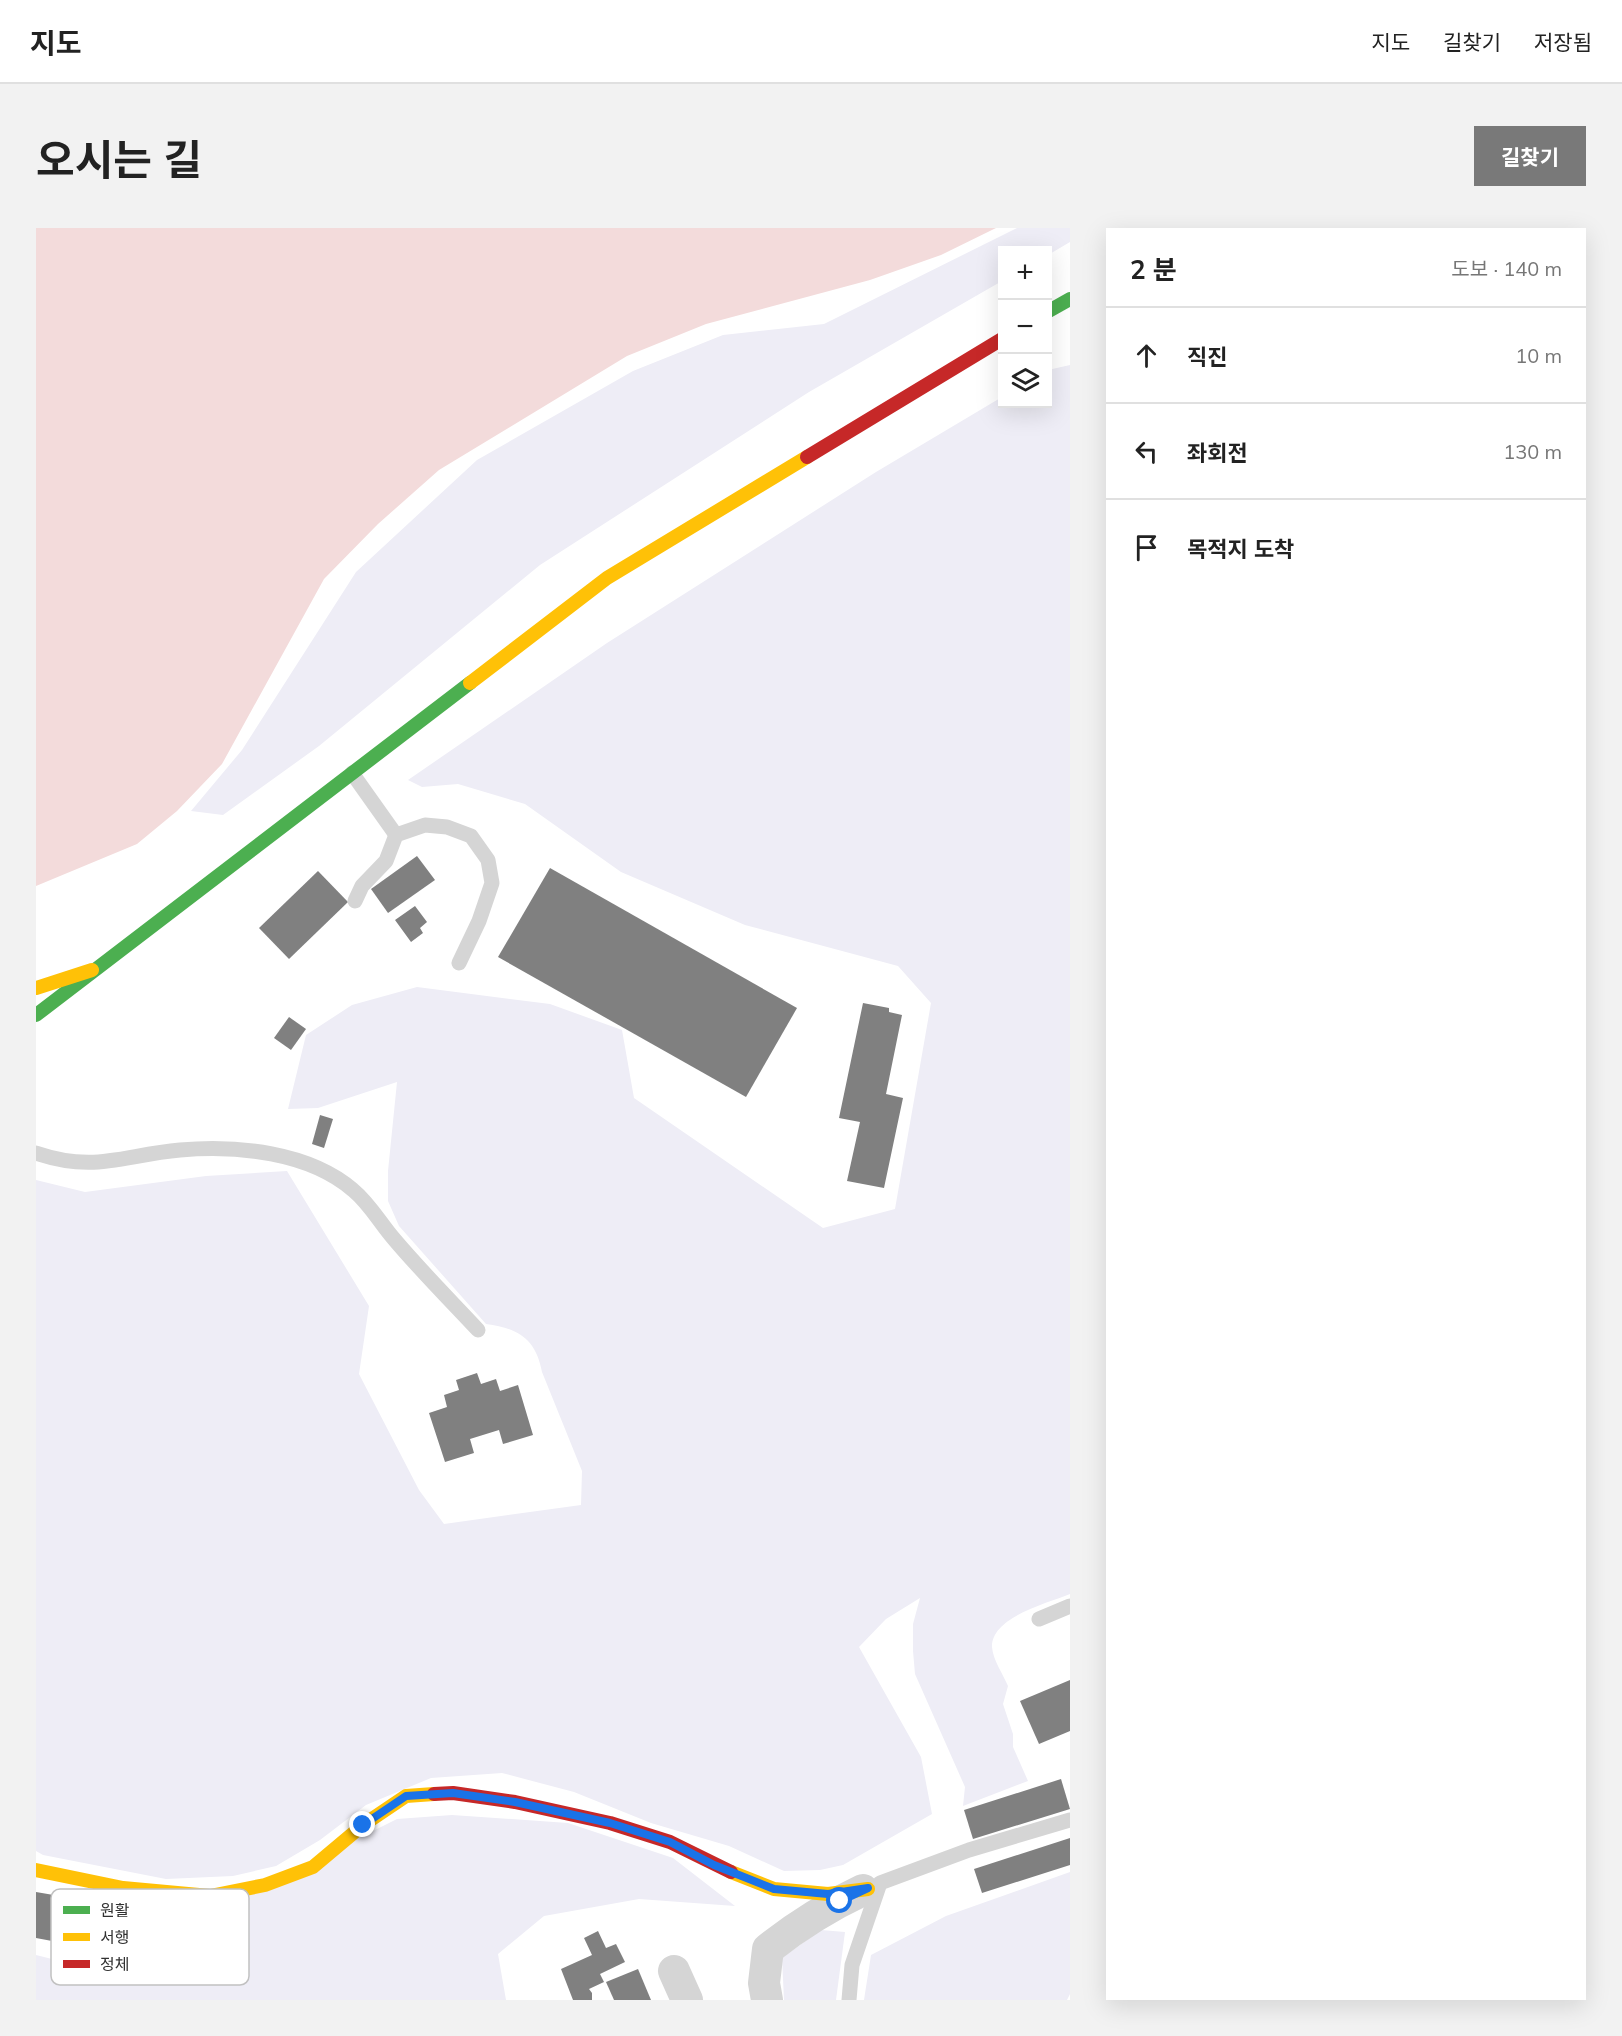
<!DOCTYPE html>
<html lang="ko">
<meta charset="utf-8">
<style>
:root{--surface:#fff;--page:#f2f2f2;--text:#222;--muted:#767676;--line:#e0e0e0;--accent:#797979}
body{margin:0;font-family:Mulish,"Noto Sans KR",sans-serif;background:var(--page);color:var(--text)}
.controls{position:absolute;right:18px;top:18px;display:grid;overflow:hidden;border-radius:0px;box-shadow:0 6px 24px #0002}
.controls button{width:54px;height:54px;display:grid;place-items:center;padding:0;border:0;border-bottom:2px solid var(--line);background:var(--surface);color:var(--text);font:30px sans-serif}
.stop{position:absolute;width:18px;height:18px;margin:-14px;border:4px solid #1a73e8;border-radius:50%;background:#fff}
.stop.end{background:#1a73e8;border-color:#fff;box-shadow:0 2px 6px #0008}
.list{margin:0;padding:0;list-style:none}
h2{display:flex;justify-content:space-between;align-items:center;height:78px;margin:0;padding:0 24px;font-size:26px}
h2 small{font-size:20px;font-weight:400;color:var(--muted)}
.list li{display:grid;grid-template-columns:39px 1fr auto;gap:18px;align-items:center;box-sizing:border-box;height:96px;padding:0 24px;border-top:2px solid var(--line)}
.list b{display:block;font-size:22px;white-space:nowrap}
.list em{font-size:20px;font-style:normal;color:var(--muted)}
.icon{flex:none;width:33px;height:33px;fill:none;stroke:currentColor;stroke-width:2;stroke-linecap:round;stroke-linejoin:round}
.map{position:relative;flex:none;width:1034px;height:1772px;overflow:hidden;border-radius:0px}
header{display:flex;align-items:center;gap:36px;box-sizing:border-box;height:84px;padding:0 30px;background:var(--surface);border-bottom:2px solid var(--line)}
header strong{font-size:28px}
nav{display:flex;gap:33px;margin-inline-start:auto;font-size:21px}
.intro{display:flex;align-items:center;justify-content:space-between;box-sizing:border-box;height:144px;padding:0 36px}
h1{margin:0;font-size:42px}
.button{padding:15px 27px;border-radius:0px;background:var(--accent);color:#fff;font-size:21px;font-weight:700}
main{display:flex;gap:36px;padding:0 36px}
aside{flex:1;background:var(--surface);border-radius:0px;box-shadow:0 6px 24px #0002}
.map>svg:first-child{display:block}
.green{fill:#eeedf6}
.water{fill:#f3dbdb}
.building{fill:#808080}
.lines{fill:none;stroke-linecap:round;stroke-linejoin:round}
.lane{stroke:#d5d5d5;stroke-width:15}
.street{stroke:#d5d5d5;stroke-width:32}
.fast{stroke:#4caf50;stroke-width:14}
.slow{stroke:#ffc107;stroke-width:14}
.jam{stroke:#c62828;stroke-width:14}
.route{stroke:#1a73e8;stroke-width:8}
.key{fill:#fff;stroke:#c1c1c1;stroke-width:1.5}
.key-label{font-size:16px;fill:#313131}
</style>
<header>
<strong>지도</strong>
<nav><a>지도</a><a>길찾기</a><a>저장됨</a></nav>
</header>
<div class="intro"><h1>오시는 길</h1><a class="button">길찾기</a></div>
<main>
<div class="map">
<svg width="1034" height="1772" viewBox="0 0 1034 1772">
<rect width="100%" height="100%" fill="#fff"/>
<g class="green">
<path d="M981,0H1034V14L1012,27L1011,22H966V53L773,164L504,337L283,518L187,587L155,583L206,522L320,344L441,232L597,143L687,107L788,96Z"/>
<path d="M1034,137V1366C1012,1375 955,1389 956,1419C957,1432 967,1446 972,1458L967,1476L977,1506V1519L992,1553L927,1578L929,1559L879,1446L877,1423V1396L884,1370L850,1391L823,1419L885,1529L896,1586L807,1637L784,1642L748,1643L693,1618L615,1595L538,1564L466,1545L395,1550L330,1577L284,1612L240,1638L197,1648L130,1651L7,1627L0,1623V952L49,964L170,948L251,943L333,1078L323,1146L383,1262L408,1296L545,1277L546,1243L506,1144C500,1111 482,1100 450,1096L363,998L352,973V943L361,854L282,880L252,881L270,807L316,777L381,759L514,776L586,802L598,870L787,1000L859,981L895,775L862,738L709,697L585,644L489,576L422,556L386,559L372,552L571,415L840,244L966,169V176H1011L1012,142Z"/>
<path d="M416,1587L532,1595L637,1630L699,1678L603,1671L508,1688L462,1726L470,1772H0V1727L40,1737L73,1669L177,1683L361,1591Z"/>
<path d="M1034,1644V1766L1031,1772H828L835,1727L910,1688Z"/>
<path d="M785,1702L809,1704L800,1772H748L746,1730Z"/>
</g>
<path class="water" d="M0,0H960L905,27L834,52L670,96L591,128L403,242L342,296L288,351L186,536L141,583L101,616L0,658Z"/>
<g class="building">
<path d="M381,628L399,652L352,685L335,661Z"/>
<path d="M514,640L761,780L710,869L462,729Z"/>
<path d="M282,643L312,674L253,731L223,700Z"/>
<path d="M379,678L391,694L384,700L387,705L375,714L359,692Z"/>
<path d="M827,775L853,780V784L866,787L850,866L867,870L848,960L811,953L824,894L803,890Z"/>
<path d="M253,789L270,801L255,822L238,810Z"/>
<path d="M284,887L297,891L288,920L276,916Z"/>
<path d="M441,1145L445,1156L460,1151L464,1163L482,1157L497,1207L467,1216L463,1202L434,1211L438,1225L409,1234L393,1185L411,1179L408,1167L423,1162L420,1152Z"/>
<path d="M1034,1452V1503L1003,1516L984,1473Z"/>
<path d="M1025,1551L1034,1581L937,1611L928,1582Z"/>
<path d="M1034,1610V1637L946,1665L938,1641Z"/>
<path d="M0,1664L41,1671L32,1716L0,1710Z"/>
<path d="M562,1703L570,1720L580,1716L589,1734L564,1746L568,1754L553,1761L556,1765V1772H537L525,1741L556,1727L548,1710Z"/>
<path d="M602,1741L615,1772H578L570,1754Z"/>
</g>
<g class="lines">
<g class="lane">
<path d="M316,545L360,607"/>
<path d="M319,673L326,658L350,633L360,607L389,597L411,599L435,608L452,632L456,655L443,693L423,735"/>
<path d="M0,925C59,945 87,927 144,922C201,917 273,924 317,962C334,976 344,995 358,1011C385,1043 414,1072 442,1102"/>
<path d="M1003,1391L1034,1378"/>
<path d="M813,1772L816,1737L844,1655L933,1622L1034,1592"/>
</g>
<g class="street">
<path d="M638,1743L651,1772"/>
<path d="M731,1772L728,1755L732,1721C762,1697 793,1678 827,1662"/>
</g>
<g class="fast">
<path d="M1011,84L1034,71"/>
<path d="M0,787L434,455"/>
</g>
<g class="slow">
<path d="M434,455L571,350L771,229"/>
<path d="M0,760L56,742"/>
<path d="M0,1642L87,1660L174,1668L229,1657L277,1639L327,1597L370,1568L398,1566"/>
<path d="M695,1644L738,1661L792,1666L832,1661"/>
</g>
<g class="jam">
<path d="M771,229L966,111"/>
<path d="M398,1566L417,1565L479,1574L574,1595L634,1614L695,1644"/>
</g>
</g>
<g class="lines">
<path class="route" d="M327,1597L370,1568L417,1565L479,1574L574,1595L634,1614L678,1637L738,1661L792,1666L832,1660L804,1673"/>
</g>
<rect x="15" y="1661" width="198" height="96" rx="9" class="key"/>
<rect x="27" y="1678" width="27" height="8" fill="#4caf50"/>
<rect x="27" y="1705" width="27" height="8" fill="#ffc107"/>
<rect x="27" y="1732" width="27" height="8" fill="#c62828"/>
<g class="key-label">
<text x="64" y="1688">원활</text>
<text x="64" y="1715">서행</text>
<text x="64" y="1742">정체</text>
</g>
</svg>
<div class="controls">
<button>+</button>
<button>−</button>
<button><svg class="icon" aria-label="layers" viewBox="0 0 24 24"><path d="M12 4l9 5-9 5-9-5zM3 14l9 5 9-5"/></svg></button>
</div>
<div class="stop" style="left:804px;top:1673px"></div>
<div class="stop end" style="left:327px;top:1597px"></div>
</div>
<aside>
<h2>2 분<small>도보 · 140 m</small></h2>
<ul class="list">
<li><svg class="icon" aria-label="ahead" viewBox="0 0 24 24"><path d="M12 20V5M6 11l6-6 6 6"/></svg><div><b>직진</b></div><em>10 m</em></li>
<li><svg class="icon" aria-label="left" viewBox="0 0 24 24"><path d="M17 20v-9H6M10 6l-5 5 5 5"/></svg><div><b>좌회전</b></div><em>130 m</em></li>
<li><svg class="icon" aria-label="arrive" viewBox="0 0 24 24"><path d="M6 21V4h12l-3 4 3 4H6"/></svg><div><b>목적지 도착</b></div></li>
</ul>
</aside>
</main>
